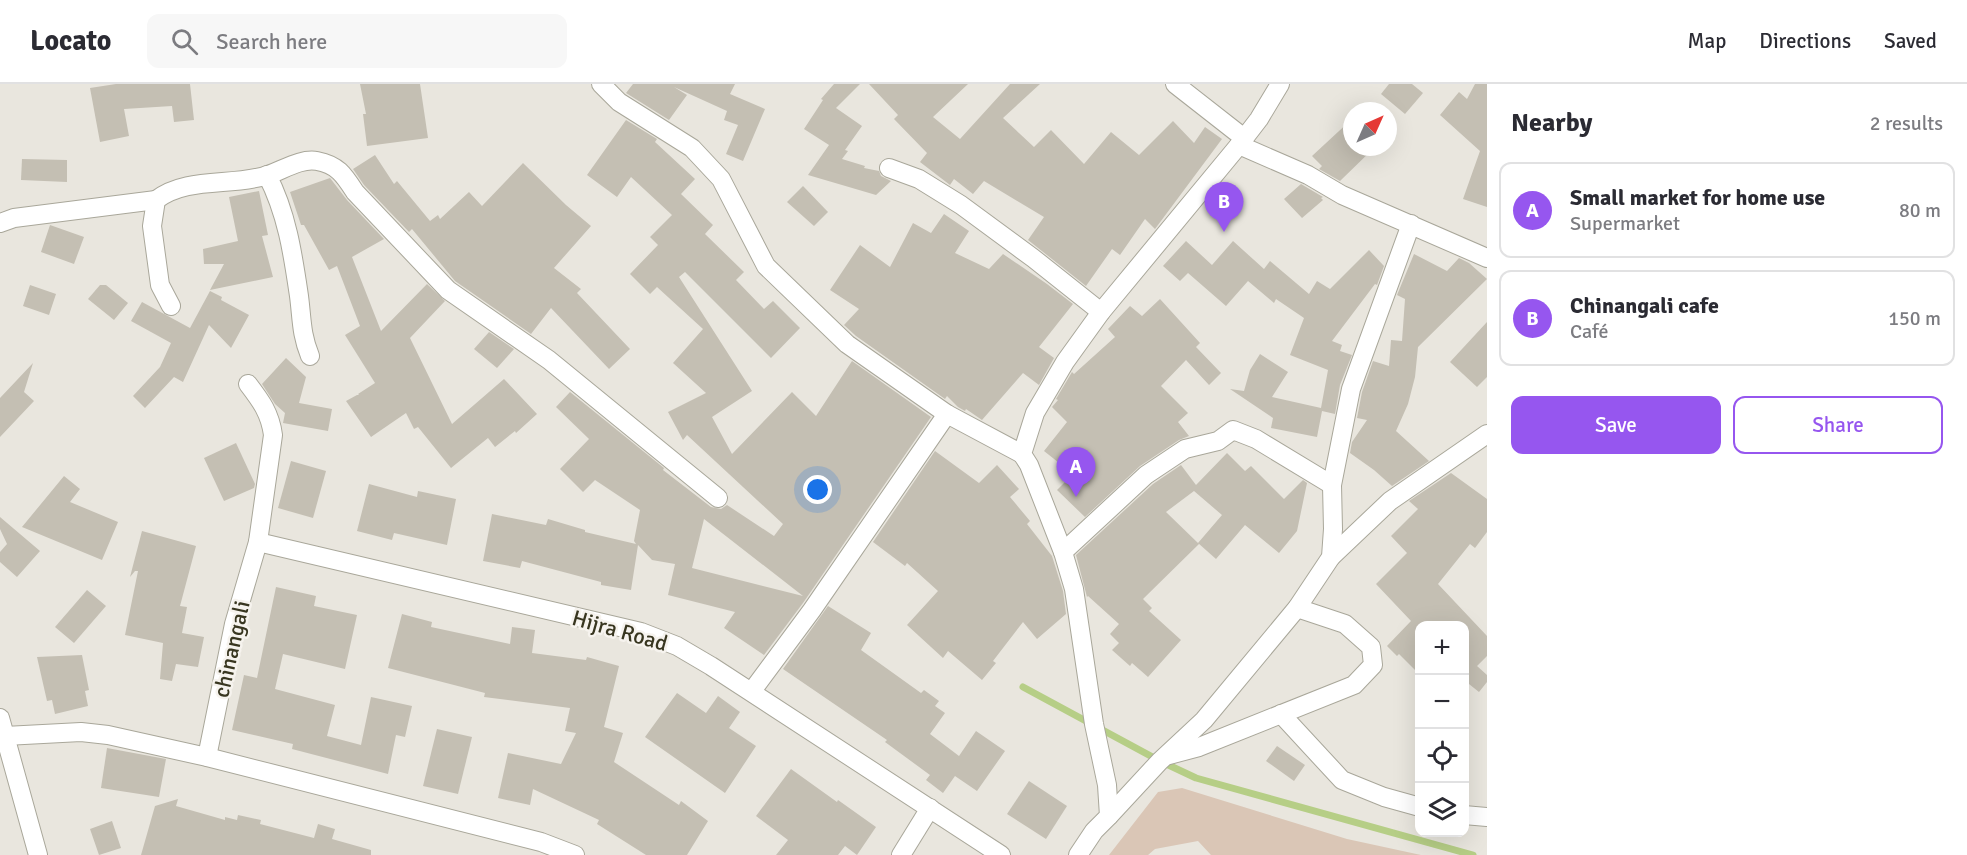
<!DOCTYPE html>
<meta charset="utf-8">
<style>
:root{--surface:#fff;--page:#f7f7f7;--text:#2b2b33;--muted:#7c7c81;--line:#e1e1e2;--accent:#9656ef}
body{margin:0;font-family:Signika,sans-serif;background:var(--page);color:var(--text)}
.controls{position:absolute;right:18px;bottom:18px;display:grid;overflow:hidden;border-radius:12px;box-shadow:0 6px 24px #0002}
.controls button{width:54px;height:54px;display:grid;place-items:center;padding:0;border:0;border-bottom:2px solid var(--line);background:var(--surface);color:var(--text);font:30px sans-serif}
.compass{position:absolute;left:1343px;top:18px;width:54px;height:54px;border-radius:50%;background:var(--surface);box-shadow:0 6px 24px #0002;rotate:45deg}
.you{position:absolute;left:818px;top:406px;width:21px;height:21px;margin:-15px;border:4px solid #fff;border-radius:50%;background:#1a73e8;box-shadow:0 0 0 9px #1a73e833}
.badge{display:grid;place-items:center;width:39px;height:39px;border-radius:50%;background:var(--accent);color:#fff;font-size:20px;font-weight:700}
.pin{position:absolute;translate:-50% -50px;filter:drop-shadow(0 2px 3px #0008)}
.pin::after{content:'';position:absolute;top:32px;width:21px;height:18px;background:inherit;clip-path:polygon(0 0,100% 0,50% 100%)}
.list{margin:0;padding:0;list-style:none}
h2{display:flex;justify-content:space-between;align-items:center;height:78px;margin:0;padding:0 24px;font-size:26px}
h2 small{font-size:20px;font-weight:400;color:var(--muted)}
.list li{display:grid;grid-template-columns:39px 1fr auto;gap:18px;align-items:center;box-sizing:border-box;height:96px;margin:0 12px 12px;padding:0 12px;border:2px solid var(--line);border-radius:12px}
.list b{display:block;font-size:22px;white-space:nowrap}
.list p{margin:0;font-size:20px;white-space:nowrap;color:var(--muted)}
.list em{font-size:20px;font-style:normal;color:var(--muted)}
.actions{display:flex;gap:12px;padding:18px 24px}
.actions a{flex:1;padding:14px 0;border:2px solid var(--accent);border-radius:12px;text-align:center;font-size:21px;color:var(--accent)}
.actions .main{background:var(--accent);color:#fff}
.icon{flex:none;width:33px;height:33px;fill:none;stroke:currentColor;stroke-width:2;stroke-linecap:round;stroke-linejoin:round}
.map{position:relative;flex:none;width:1487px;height:771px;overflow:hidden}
header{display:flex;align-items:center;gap:36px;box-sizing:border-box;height:84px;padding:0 30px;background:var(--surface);border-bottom:2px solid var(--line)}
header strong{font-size:28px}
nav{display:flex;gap:33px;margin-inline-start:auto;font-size:21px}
.search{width:420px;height:54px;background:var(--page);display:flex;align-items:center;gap:15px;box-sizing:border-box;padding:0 21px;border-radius:12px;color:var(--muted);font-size:22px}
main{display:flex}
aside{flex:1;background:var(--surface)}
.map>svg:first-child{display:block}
.green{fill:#dac6b6}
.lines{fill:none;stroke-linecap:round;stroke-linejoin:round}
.stream{stroke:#b6ce86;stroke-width:7}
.building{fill:#c4bfb3;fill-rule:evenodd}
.minor-casing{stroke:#a9a79a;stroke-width:20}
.minor{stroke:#fff;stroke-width:18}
.labels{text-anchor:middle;stroke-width:5;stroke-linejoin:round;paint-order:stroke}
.street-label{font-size:22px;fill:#383620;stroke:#f6f3ee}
</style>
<header>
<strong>Locato</strong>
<div class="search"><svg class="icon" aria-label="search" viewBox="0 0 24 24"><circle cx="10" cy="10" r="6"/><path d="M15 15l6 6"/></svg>Search here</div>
<nav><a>Map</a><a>Directions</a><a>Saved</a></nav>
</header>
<main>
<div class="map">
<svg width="1487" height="771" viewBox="0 0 1487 771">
<rect width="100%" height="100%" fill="#e9e6de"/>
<path class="green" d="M1182,704L1347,755L1421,771H1211L1198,757L1155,765L1148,771H1109L1158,708Z"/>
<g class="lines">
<path class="stream" d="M1023,603L1160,677L1196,694L1473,771"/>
</g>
<g class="building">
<path d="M116,0H190L194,36L174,38L172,22L124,25L129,52L100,58L90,4Z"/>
<path d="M360,0H420L428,54L367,62L363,30H366Z"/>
<path d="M633,0H735L730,10L765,25L743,77L726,70L738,41L724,36L727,27L674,3L687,11L669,36L626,9Z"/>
<path d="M834,0H860L836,24L862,42L845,66L848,67L842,75L865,82L864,84L879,87L881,92L891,97L876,111L808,91L829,61L804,45L823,16L821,15Z"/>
<path d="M869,0H968L933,33L960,55L1010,0H1040L1003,34L1034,63L1051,46L1084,80L1111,48L1139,71L1173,37L1194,59L1205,43L1222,55L1155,145L1145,135L1120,171L1112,165L1086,202L1028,156L1044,133L984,97L973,110L954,95L950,101L920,78L927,69L894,35L898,31Z"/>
<path d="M1389,0H1412L1423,9L1405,30L1381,10Z"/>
<path d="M1475,0H1487V123L1463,115L1480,67L1440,31L1459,8L1467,15Z"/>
<path d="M1352,35V63H1375L1340,97L1319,85L1322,82L1312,72Z"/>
<path d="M626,36L657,55L655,58L695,95L681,110L713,141L705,150L744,188L736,196L764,225L773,217L800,244L771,274L685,188L679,193L752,307L712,333L732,370L792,308L816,332L852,277L931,333L803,519L764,571L724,544L735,528L668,511L675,480L652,476L638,461L631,506L601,501V498L522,477L520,484L483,477L492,430L546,441L548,435L585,446V448L636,460L634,457L640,426L595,396L583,408L560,385L589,355L556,323L570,308L664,384L663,386L711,423L721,425L727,421L774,452L783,440L687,351L683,356L668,328L706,309L673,279L703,245L657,203L650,210L630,190L658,161L650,153L672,131L631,93L617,113L587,91ZM704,435L803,512L692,484Z"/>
<path d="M375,71L394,100L397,97L430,137L438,131L440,135L469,108L482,122L523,79L566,121L591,142L554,184L581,205L577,209L630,265L609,285L551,224L531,250L455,197L412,145L409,148L364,101L353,85Z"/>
<path d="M22,75L67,76V98L21,96Z"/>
<path d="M330,94L347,116L384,155L352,173L381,247L427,200L445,217L410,254L452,340L504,295L537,330L516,349L515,347L495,363L488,354L451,384L418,343L414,345L406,329L371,353L346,317L357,311H359L358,310L375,299L345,251L360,242L337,182L329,186L304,141H301L290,108Z"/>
<path d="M1301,100L1323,113L1321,114L1323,116L1302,134L1284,115Z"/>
<path d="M803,102L828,128L814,142L787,118Z"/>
<path d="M259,107L268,151L262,152L273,193L210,206L224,180H204L203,165L238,157L229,113Z"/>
<path d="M944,130L969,147L955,169L989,185L1003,170L1047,200L1073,220L1039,263L1054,274L1039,301L1023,289L982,336L966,325L965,327L958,323L947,312L945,315L856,252L844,241L859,225L830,206L860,161L890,183L913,139L931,149Z"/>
<path d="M50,141L84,153L74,180L41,168Z"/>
<path d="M1186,157L1212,181L1233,157L1264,185L1270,177L1309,210L1317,197L1330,205L1369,166L1384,182L1377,201L1375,200L1332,257L1342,261L1340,267L1352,271L1340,301L1335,330L1322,327L1317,353L1271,344L1273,334L1230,305L1244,307L1250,286L1260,270L1288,288L1272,313L1321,324L1328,286L1290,271L1304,234L1276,215L1274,219L1248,197L1226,222L1188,189L1180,197L1163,182Z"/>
<path d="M1414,170L1447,187L1459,174L1469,179L1487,195L1418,263L1415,293L1408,320L1396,347L1429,377L1392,402L1374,386L1350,369L1352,358L1367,336L1357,334L1362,308L1373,277L1389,282L1391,256L1402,257L1405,215L1397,211Z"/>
<path d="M30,201L56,210L49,231L23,222Z"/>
<path d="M100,201H106L128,219L114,236L88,215Z"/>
<path d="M210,207L222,213L221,216L249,231L231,264L209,241L183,298L174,293L145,324L133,312L160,283L171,259L131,237L142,218L190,244Z"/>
<path d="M1160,215L1200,259L1196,263L1221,289L1209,301L1186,276L1161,302L1188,329L1178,338L1189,352L1179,356L1140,382L1085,433L1057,406L1073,390L1044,367L1067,338L1052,323L1058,316L1056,315L1072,288L1074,290L1115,253L1108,245L1130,222L1142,232Z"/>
<path d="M1487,238V293L1477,303L1450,278Z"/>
<path d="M489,248L514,265L497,284L474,265Z"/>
<path d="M286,274L306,293L299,319L332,325L328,347L283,339L285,329L275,320L262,300Z"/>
<path d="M33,279L24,308L34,317L0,353V314Z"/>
<path d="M236,359L255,400L254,404L224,417L204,374Z"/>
<path d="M935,367L979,399L997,381L1019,405L1010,413L1030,437L1027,440L1052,472L1063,507L1066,530L1037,555L1023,538L993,577L996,579L982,596L948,567L943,574L907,541L938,507L907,479L905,482L873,458Z"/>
<path d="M1227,369L1245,387L1251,382L1284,415L1303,396L1307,399L1297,447L1279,469L1245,441L1216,475L1198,459L1222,431L1194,407L1166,428L1199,460L1143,515L1152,524L1149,527L1181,556L1148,593L1132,579L1130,582L1112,566L1119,559L1110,550L1119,540L1088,512L1087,513L1076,471L1153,400L1181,381L1196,401Z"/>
<path d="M291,377L326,387L313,434L278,424Z"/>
<path d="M1451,389L1487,415V448L1475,464L1470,460L1438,500L1487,552V572L1477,582L1487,591V598L1479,608L1464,596V542H1419V590L1399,570L1397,572L1387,562L1411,537L1376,500L1407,469L1391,452L1418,425L1409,417Z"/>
<path d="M64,392L80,405L70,418L118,438L102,476L22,443Z"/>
<path d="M369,400L417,413L418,407L456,415L447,461L394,449L392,456L357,447Z"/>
<path d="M0,433L40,467L17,493L0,478V468L7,460L0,445Z"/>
<path d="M142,447L196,462L180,522L187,523L182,549L204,553L198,583L176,580L172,597L160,595L163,559L125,551L138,487H135L130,493Z"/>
<path d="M276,503L316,512L314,522L357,531L345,585L283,570L275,605L335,621L327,652L361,661L371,613L412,622L405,653L396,651L388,690L292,665L293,660L232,646L244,591L257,594Z"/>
<path d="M87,506L106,522L74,559L55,543Z"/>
<path d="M828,522L871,549L861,566L921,609L924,606L939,617L935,622L945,629L930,650L959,672L976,647L1005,667L977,707L955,692L943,709L926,696L930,691L885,658L887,656L783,585Z"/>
<path d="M402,530L432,538L431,543L510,560L512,543L535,546L532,569L586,576L587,573L619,582L604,643L623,649L614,678L679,721L681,717L708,737L687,771H646L597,740L599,736L533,705L530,721L498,714L508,669L561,680L576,649L565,647L570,624L484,613L485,609L388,584Z"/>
<path d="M82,571L89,606L85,607L88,622L55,630L52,616L47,617L37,573Z"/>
<path d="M677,609L706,629L718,612L740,628L729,644L756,662L725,709L645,653Z"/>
<path d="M437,645L472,653L458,710L423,702Z"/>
<path d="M1277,662L1305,681L1294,697L1266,677Z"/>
<path d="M107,664L166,675L159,713L101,704Z"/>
<path d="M791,685L837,718L838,716L876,743L857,771L845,762L838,771H776L788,756L756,732Z"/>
<path d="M1029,697L1067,722L1046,755L1007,730Z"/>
<path d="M178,715L176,722L225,736V733L237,736L238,731L261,736L260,740L314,754L318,740L335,745L332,755L371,766V771H141L155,722Z"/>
<path d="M112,737L121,764L99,771L90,745Z"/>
</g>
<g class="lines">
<defs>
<g id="minor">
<path d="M601,0L619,18L692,64L721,95L766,182L847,260L947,330L1022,370"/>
<path d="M1175,0L1244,54"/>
<path d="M1239,61L1308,91L1342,111L1487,174"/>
<path d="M889,84L919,95L961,121L1033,174L1101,228"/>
<path d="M267,91C287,129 293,171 299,212C302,235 301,250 310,272"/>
<path d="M0,139L14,134L156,116"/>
<path d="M171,222L160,201L152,142L156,116C187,92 232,103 268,91C283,86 301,74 317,77C338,81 344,91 355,108L448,206L549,276L718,414"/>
<path d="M258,458L641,548L677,562L711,582L1001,771"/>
<path d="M1063,468L1146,391L1185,365L1218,357L1233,346L1256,355L1332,401"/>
<path d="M1331,473L1390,417L1487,350"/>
<path d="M752,607L812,526L947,330"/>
<path d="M1281,630L1342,696L1384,713L1420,723"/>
<path d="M0,634L38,771"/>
<path d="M5,652L81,648L108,651L207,673L541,758L575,771"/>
<path d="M1169,671L1199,663L1354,601L1373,581L1371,563L1345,540L1297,524"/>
<path d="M207,673L234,540L258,458L273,351C270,329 261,317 248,300"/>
<path d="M1464,731L1487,733"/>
<path d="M1109,732L1160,677L1204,636L1297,524L1331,473L1333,445L1332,401L1351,305L1411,140"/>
<path d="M901,771L930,724"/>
<path d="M1078,771L1094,747L1109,732L1107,701L1094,640L1074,505L1063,468L1029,381L1022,370L1035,329L1065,278L1101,228L1239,61L1259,35L1280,0"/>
</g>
</defs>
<use href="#minor" class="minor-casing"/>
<use href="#minor" class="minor"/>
</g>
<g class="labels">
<g class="street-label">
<text transform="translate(620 546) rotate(16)" y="8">Hijra Road</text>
<text transform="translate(231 565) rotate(-77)" y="8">chinangali</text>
</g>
</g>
</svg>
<div class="controls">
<button>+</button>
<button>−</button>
<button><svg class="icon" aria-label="locate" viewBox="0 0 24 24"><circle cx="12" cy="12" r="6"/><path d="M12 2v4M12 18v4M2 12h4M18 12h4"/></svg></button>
<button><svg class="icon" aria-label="layers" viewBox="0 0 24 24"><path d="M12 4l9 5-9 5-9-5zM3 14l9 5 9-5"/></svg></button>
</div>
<svg class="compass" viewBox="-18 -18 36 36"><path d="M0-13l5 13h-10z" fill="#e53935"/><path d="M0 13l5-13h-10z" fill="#7c7c81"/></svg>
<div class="you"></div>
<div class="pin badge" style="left:1076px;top:413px">A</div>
<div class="pin badge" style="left:1224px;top:148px">B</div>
</div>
<aside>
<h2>Nearby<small>2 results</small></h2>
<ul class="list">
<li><span class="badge">A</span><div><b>Small market for home use</b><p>Supermarket</p></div><em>80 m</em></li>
<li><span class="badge">B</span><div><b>Chinangali cafe</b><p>Café</p></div><em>150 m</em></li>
</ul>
<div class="actions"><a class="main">Save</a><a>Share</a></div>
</aside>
</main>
